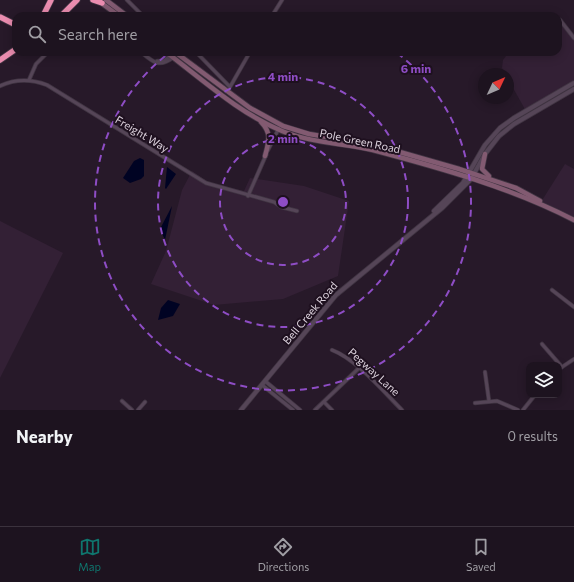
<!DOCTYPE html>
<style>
:root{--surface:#1d131f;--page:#2a202c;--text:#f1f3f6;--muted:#a09ea4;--line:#3b323d;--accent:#0f766e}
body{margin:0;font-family:Commissioner,sans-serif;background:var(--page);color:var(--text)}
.controls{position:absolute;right:12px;bottom:12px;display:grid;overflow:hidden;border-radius:8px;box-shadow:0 2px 10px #0003}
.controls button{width:36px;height:36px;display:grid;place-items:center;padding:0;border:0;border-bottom:1px solid var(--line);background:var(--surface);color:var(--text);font:20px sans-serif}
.compass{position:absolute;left:478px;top:68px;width:36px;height:36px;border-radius:50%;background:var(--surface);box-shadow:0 2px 10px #0003;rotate:46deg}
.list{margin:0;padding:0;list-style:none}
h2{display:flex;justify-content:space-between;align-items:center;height:52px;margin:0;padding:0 16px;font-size:17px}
h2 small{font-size:13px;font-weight:400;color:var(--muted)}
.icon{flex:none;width:22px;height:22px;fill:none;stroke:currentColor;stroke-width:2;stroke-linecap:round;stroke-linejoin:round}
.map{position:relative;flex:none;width:574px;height:410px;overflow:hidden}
.search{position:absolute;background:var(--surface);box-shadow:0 2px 10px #0003;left:12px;right:12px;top:12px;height:44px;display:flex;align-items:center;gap:10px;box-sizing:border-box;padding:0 14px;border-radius:12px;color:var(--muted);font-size:15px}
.sheet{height:116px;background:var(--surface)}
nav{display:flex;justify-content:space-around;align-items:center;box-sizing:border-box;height:56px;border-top:1px solid var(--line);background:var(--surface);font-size:11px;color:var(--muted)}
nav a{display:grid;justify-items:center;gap:2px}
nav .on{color:var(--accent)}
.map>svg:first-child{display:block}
.built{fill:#332035}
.water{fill:#000323}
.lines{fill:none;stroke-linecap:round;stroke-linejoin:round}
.minor-casing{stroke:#413543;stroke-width:4.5}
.tertiary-casing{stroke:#413543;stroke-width:5.5}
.secondary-casing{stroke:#413543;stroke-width:6}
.motorway-casing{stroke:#413543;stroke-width:7}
.minor{stroke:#554557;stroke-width:3}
.tertiary{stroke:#554557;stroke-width:4}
.secondary{stroke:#825a71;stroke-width:4.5}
.motorway{stroke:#ea8caf;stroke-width:5.5}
.ring{fill:none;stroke:#8e4dc5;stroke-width:2;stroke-dasharray:7 5}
.labels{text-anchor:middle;stroke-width:4;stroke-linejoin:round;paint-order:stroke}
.street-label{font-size:11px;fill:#dcd2dd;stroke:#1e101f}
.centre{fill:#8e4dc5;stroke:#1e101f;stroke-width:2}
.ring-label{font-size:12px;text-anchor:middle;font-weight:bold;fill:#8e4dc5;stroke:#1e101f;stroke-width:4;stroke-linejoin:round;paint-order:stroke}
</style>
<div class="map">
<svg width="574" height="410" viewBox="0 0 574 410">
<rect width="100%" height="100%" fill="#271929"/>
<g class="built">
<path d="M564,24L574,38V83L526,111L508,79V74H505L502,68L503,60L509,52H558V29Z"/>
<path d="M565,164L574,169V218L541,202Z"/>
<path d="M192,171L208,182L244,191L250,178L304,186L349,201L338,276L283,299L214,305L151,284L166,251L182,190Z"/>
<path d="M0,221L63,253L0,378Z"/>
</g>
<g class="water">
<path d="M140,158L144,160V176L141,179L130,183L123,178L134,161Z"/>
<path d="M167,167L176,174L166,189L165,188Z"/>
<path d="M172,206L165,240L160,229Z"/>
<path d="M168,300L180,304L173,316L158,320L161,308Z"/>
</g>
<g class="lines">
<defs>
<g id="minor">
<path d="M127,0L143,16"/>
<path d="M272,16L282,0"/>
<path d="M560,20L574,38"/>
<path d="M141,52C154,63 159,68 174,57"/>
<path d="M196,52L230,87L250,52"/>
<path d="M157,61H164L171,55"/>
<path d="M29,80L36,64L48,52"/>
<path d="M0,86C15,79 31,79 47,85L206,183L274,202L281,207L297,211"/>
<path d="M268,150L279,128"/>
<path d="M248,196L266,155"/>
<path d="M552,290L574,307"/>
<path d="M542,344L562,367"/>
<path d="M332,350C356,359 383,391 402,410"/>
<path d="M559,369L574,359"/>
<path d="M485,372L489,401"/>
<path d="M265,381L300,410"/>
<path d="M262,385L293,410"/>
<path d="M122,401L132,410"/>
<path d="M324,402L332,410"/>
<path d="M475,403L497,401L518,410"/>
<path d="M138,410L145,402"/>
<path d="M315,410L358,369"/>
<path d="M523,410L535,395"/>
</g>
<g id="tertiary">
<path d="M434,211L463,183L485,145L500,128L514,118L574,83"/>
<path d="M241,410L336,295L442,208L471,179L485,154L499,136L514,124L574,89"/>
</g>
<g id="secondary">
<path d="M106,0L127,16"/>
<path d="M100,2L119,16"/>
<path d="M166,52C203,80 239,113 282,131C311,143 343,143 373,150C441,168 512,188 574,220"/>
<path d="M175,52L250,108L283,126L309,134L375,145L459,169L516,188L540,201"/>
<path d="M261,122C272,133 269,142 265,156"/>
<path d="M485,154L482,169L489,176"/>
</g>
<g id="motorway">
<path d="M93,0L102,3"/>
<path d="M43,16L51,0"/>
<path d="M61,16L77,0"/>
<path d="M0,17L16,25"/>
<path d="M0,60L16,49"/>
</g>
</defs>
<use href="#minor" class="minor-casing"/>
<use href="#tertiary" class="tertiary-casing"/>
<use href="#secondary" class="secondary-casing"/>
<use href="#motorway" class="motorway-casing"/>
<use href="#minor" class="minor"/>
<use href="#tertiary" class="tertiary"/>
<use href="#secondary" class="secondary"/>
<use href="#motorway" class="motorway"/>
</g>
<g class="ring">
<circle cx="283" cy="202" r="63"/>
<circle cx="283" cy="202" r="125"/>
<path d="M257 16A188 188 0 0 1 309 16M397 53A188 188 0 1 1 169 53"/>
</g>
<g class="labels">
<g class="street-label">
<text transform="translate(142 134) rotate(31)" y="4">Freight Way</text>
<text transform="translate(360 141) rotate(12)" y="4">Pole Green Road</text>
<text transform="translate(310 313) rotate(-50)" y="4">Bell Creek Road</text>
<text transform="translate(374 372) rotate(42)" y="4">Pegway Lane</text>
</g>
</g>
<circle cx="283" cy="202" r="6" class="centre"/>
<g class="ring-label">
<text x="416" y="73">6 min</text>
<text x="283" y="81">4 min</text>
<text x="283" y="143">2 min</text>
</g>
</svg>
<div class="controls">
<button><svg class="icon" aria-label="layers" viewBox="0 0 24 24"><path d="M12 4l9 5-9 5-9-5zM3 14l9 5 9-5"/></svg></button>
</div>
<svg class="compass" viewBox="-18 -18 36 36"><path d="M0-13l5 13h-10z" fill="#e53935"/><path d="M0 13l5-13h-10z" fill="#a09ea4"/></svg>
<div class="search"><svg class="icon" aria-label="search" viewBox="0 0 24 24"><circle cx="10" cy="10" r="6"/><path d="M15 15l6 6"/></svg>Search here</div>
</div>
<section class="sheet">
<h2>Nearby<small>0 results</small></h2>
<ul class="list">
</ul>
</section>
<nav>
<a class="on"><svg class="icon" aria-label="map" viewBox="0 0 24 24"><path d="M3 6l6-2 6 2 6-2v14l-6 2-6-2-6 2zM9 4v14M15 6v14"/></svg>Map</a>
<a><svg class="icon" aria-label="directions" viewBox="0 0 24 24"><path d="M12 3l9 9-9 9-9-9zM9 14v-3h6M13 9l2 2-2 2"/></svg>Directions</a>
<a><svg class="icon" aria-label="saved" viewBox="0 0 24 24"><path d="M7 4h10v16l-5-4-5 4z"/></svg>Saved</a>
</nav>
